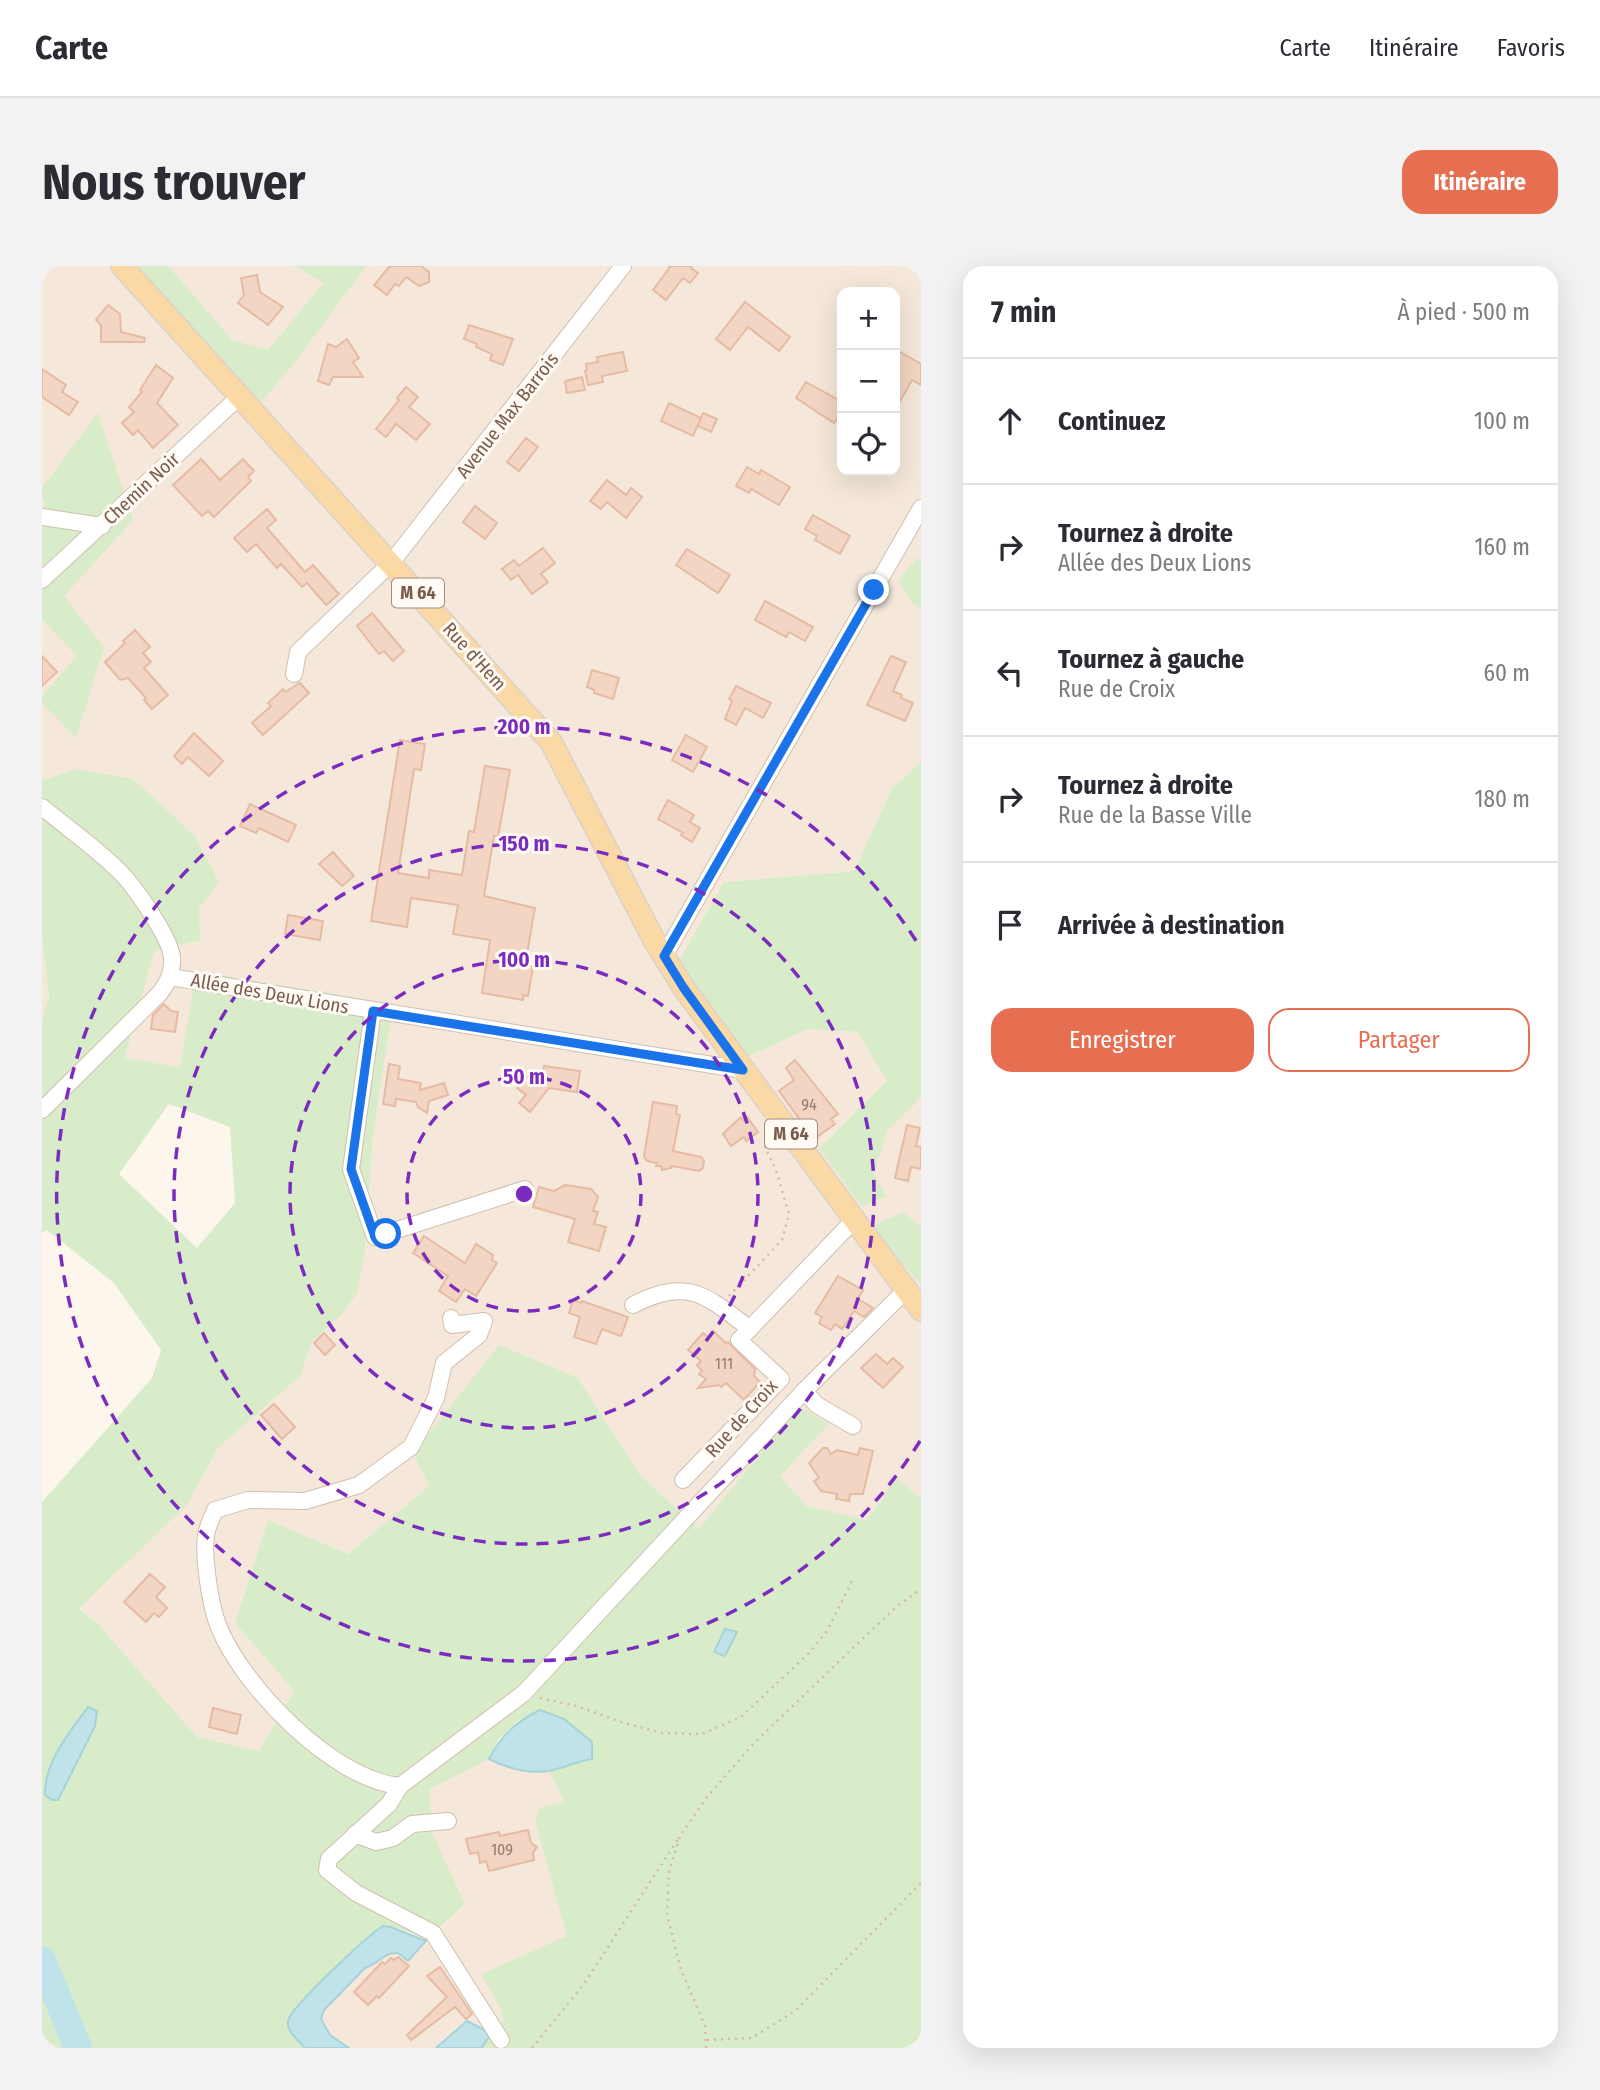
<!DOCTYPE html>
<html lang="fr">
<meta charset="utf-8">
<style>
:root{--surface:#fff;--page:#f2f2f3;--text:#2b2b33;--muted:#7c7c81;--line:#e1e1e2;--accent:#e76f51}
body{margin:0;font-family:"Fira Sans Condensed",sans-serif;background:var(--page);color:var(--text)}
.controls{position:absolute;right:21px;top:21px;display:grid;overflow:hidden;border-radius:14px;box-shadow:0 7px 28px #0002}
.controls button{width:63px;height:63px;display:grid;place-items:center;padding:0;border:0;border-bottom:2px solid var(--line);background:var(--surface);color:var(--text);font:35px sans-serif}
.stop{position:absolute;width:21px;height:21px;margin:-16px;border:5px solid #1a73e8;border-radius:50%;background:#fff}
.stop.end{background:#1a73e8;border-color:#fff;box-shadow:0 2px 7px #0008}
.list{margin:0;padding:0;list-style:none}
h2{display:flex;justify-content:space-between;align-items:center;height:91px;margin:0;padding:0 28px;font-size:30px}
h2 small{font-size:23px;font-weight:400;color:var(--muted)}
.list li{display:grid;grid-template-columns:46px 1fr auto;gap:21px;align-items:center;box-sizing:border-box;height:126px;padding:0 28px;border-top:2px solid var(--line)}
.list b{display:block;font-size:26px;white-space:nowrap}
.list p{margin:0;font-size:23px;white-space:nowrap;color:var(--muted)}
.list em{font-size:23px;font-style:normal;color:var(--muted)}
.actions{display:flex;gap:14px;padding:21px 28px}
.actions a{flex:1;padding:16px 0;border:2px solid var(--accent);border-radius:21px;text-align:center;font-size:24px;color:var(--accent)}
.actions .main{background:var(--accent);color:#fff}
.icon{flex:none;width:38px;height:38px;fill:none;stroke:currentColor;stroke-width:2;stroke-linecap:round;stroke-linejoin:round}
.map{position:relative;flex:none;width:879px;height:1782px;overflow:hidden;border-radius:21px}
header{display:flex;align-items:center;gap:42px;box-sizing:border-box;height:98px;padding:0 35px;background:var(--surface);border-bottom:2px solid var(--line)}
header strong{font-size:33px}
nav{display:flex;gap:38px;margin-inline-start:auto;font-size:24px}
.intro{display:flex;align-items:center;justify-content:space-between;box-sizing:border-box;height:168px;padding:0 42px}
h1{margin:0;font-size:49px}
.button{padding:18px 32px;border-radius:21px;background:var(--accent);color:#fff;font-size:24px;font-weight:700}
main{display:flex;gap:42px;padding:0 42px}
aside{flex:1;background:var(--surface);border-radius:21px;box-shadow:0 7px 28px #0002}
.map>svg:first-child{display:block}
.residential{fill:#f5e8da;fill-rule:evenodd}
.green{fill:#d8ecc9;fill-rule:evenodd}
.water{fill:#bfe3e8;stroke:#a5d3da;stroke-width:2}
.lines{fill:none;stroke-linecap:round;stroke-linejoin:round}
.river{stroke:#bfe3e8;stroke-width:28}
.building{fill:#f3d5c3;stroke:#e6bba3;stroke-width:2}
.minor-casing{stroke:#d1beb0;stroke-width:18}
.major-casing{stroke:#dad1cd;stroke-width:24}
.path{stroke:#d9b8a5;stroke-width:2.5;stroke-dasharray:2 5;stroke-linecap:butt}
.minor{stroke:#fff;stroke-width:16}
.major{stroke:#fbd9a5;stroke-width:21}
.route{stroke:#1a73e8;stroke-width:9}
.ring{fill:none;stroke:#7b2cbf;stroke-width:3.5;stroke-dasharray:12 9}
.labels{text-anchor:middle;stroke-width:6;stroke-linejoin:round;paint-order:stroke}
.number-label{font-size:16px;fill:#987a6a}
.shield{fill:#fffaf3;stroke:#a28b7f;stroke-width:2}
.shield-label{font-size:18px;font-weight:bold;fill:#7a5c4d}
.street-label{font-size:19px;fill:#7a5c4d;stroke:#fffaf3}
.centre{fill:#7b2cbf;stroke:#fffaf3;stroke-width:3.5}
.ring-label{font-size:21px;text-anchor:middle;font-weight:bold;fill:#7b2cbf;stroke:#fffaf3;stroke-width:6;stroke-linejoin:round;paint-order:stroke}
</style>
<header>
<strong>Carte</strong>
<nav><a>Carte</a><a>Itinéraire</a><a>Favoris</a></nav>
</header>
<div class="intro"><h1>Nous trouver</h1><a class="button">Itinéraire</a></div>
<main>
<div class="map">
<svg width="879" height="1782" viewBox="0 0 879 1782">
<rect width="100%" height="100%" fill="#fdf6ec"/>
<g class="residential">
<path d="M0,0H879V496L850,522L812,605L682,616L703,792L766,763L816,766L845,815L872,839L879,829V1233L855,1212L824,1254L766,1241L738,1210L756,1140L657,1263L598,1209L536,1112L387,1220L306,1288L226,1254L193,1357L252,1425L217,1485L155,1471L55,1357L37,1341L145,1239L176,1182L258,1110L270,1076L300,1048L323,984L331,870L138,801L83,792L112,686L158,674L34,503L0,515ZM800,26H853V205H800Z"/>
<path d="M0,670L7,731L0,755Z"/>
<path d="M447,1493L462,1500L481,1505H507L522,1537L493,1555L526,1671L439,1708L458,1742L462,1755L443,1764L432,1757L417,1761L394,1782H307L288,1769L280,1757L279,1753L282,1744L323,1702L332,1698L345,1687H356L366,1695L423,1638L390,1566L388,1523Z"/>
</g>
<g class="green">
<path d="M94,0H126L190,74L226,84L282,17L253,0H324L250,100L219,136Z"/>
<path d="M56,147L91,254L22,330L62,381L34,472L0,437V430L35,390L0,353V243L3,238L0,230V222Z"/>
<path d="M875,292L879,294V342L870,337L856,315Z"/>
<path d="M879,496V829L872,839L846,863L832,907L844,930L820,941L777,882L845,815L816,766L766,763L703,792L675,755L637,695L682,616L812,605L850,522Z"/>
<path d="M34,503L91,513L153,570L177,616L157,642L158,674L112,686L83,792L138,801L154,705L351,738L331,870L323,984L315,1027L300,1048L270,1076L258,1110L176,1182L145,1239L37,1342L55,1357L155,1471L217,1485L252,1425L193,1357L226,1254L306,1288L387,1220L371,1187L457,1079L536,1112L598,1209L657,1263L756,1140L787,1158L738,1210L765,1240L824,1254L855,1212L879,1233V1782H440L447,1770L443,1764L462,1755L458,1742L439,1708L525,1670L493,1555L498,1542L522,1536L507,1505L533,1496L550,1493L498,1444L474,1456L457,1473L447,1493L388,1523L390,1566L423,1638L384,1675C372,1667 349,1656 335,1664L250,1746C241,1761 253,1771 263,1782H0V1236L110,1112L119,1084L72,1017L5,964L0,967V755L7,731L0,670V515ZM127,838L188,861L193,937L155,982L77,908Z"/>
<path d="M861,946L879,961V1019L829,961Z"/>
</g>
<g class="water">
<path d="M683,1363L695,1366L683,1390L672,1386Z"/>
<path d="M46,1441L55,1445L53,1460L16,1534H10L3,1529C2,1496 28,1466 46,1441Z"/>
<path d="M498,1444L522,1453L550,1476V1493C535,1495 522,1502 507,1505C486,1508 465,1502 447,1493C460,1468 474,1456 498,1444Z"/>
<path d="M341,1660L349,1661L384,1675L366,1695L356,1687C341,1686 337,1698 323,1702L282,1744L279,1753L288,1769L307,1782H263C257,1775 244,1765 246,1755C247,1743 327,1668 341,1660Z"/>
<path d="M425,1755L441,1763L447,1770L440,1782H394Z"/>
</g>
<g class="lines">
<path class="river" d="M0,1694L36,1782"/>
</g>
<g class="building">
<path d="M348,0H379L387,6V16L377,20L364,11L357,20L353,18L345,29L332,19Z"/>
<path d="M627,0H650L649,2L656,7L648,17L641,12L624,34L611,24L628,1Z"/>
<path d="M215,9L218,26L241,41L226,59L196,37L202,29L199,12Z"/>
<path d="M703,36L748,71L737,85L706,61L688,84L674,73Z"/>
<path d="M66,39L78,48L79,66L103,72L102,76H59V59L54,54Z"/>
<path d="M427,59L471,73L461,99L448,94L450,88L434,81L435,78L422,73Z"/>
<path d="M305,73L317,92L311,96L321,111H291L287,119L276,115L286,78L294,81Z"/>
<path d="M581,86L585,105L560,110L561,116L546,119L543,105L545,104L544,98L556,96L555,91Z"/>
<path d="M858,86L879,98V119L870,114L853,144V95Z"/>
<path d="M114,99L131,112L115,137L136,159L111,182L96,164L91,169L80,157L92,146L87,141L100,126L98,124Z"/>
<path d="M0,103L24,119L20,126L36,136L27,149L0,131Z"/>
<path d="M540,111L543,124L525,127L523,115Z"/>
<path d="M764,116L800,136V144L792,157L754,132Z"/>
<path d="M364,121L376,131L367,141L388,158L374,174L354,158L344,171L334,163L357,134L355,132Z"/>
<path d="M627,137L659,152L651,170L619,155Z"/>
<path d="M661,147L675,153L669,166L656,160Z"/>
<path d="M484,172L496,181L477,205L465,196Z"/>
<path d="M159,193L178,214L201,193L212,205L206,211L209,215L172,251L166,245L160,250L131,219Z"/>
<path d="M705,201L717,208L719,204L748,221L737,239L709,223L707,227L694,220Z"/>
<path d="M565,214L584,229L589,222L600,231L584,252L565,236L559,243L548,235Z"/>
<path d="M433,240L455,257L443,273L421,256Z"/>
<path d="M225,243L234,254L225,262L263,306L271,299L297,328L284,339L265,317L260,321L239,298L235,302L214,278L205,286L192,272Z"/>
<path d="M771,249L808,270L798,288L773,274L775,270L763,263Z"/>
<path d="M501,282L513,297L499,308L506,316L490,328L476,309L469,314L460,303L472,294L477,300Z"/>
<path d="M645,283L688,309L676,327L634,299Z"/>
<path d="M723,335L771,361L763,375L747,366L744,371L713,354Z"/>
<path d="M330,347L362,385L351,395L342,385L337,388L315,360Z"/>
<path d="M93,364L108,381L101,387L109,396L102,402L126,429L110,443L102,434L104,432L86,412L78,414L63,396L83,377L81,375Z"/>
<path d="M0,390L15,406L0,420Z"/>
<path d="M849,390L864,396L851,425L860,429L859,432L871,437L863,455L825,439Z"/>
<path d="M550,404L577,412L571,433L552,427V424L545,421Z"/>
<path d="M258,417L267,427L221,469L210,457L229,440L226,437L241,423L243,426Z"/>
<path d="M694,420L729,437L721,452L703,442L694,459L683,453L690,435L687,433Z"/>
<path d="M152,467L181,495L167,510L146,491L140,498L132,490Z"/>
<path d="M644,469L665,481L651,506L630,494Z"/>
<path d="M358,474L383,478L379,504L372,503L356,607L387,612V604L420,609L427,565L432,566L443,500L468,504L456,571L452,570L442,630L493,642L483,699L491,700L486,730L481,729V734L440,727L448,674L411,668L416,639L369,632L365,661L329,655Z"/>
<path d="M626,534L652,549L648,556L658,562L650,576L639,569L641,567L616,553Z"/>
<path d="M208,538L254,559L246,576L217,562L214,567L198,560Z"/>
<path d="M291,586L312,610L300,620L277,598Z"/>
<path d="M246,649L281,655L278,674L243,668Z"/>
<path d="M122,738L129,745L136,746L133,766L109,763L111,749Z"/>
<path d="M753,794L796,848L789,853L793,858L772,873L737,825L752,814L744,802Z"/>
<path d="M347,798L358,800L356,813L379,817L378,824L402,817L406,829L387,835L385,847L376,841L374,836L354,833L353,840L341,838Z"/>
<path d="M502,800L538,805L535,826L507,822L488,846L477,837L484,829L475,822L484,810L492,816L501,805Z"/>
<path d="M611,836L635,840L634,848L638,849L631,885L659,891L662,895L661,902L657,905L630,900L629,902L620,904L619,900H614L615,897L605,895L602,890Z"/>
<path d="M699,851L701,854L705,851L716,866L704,875L702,871L689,880L681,868Z"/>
<path d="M865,859L878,862L874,880L879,881V903L869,901L866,915L853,912Z"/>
<path d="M523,919L549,923L556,931L551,945L556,946L552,958L564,961L557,985L526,976L533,953L491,941L497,921L512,925Z"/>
<path d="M382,970L423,997L434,978L451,989L450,994L455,997L434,1030L423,1023L414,1036L397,1025L406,1010L371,987Z"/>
<path d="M796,1010L821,1024L816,1033L831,1042L822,1051L812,1045L800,1063L793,1058L789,1064L777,1057L780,1051L773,1047Z"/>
<path d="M531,1034L539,1037L540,1035L586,1051L579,1070L560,1063L554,1078L532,1071L538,1051L527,1047Z"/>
<path d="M671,1065L684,1077L686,1076L713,1103L712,1110L718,1116L702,1134L684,1117L679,1121L677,1119L656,1122L664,1113L657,1108L660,1105L655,1099L659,1095L646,1084L661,1067L666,1071Z"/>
<path d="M282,1067L293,1079L283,1089L272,1077Z"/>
<path d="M834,1088L845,1098L851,1092L861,1101L841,1122L819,1102Z"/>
<path d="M232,1138L253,1161L240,1173L219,1149Z"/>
<path d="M781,1182H785L789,1188L795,1184L816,1189L818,1182L831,1185L821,1228H808L807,1235L794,1233L795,1228L779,1225L772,1215L777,1212L767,1197Z"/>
<path d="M108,1308L123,1321L114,1331L125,1342L117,1351L112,1347L104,1356L82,1336Z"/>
<path d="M171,1442L199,1449L195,1468L167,1461Z"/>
<path d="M486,1564L489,1577L495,1581L491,1587L492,1594L447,1605L444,1595L438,1597L436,1586L428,1588L424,1573L457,1566L458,1570Z"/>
<path d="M356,1691L367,1700L337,1732L335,1730L326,1739L312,1726L340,1696L343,1698L349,1692L352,1694Z"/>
<path d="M398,1701L430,1748L424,1753L413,1741L369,1774L365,1769L405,1731L385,1710Z"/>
</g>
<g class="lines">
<defs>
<g id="minor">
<path d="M0,251L60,260"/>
<path d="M0,314L198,130"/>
<path d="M252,408L256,386L349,297L581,0"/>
<path d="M0,541C25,562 53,581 76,604C91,618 128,671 130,691C131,705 127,716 118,727L0,844"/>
<path d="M622,690L879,242"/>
<path d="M128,711L701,804"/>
<path d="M331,745L309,903L333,971L483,923"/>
<path d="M591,1039C645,1010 665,1030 708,1063"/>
<path d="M762,1125L775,1139L811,1160"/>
<path d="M641,1214L739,1113L697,1074L813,953"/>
<path d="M358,1520C291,1514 199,1419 176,1359C168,1338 161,1290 164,1269C165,1261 170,1252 173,1244L206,1234L263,1235L317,1219L369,1181L394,1132L402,1097L437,1069L442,1055L410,1059L409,1052"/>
<path d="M313,1568L334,1576L351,1572L370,1558L406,1555"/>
<path d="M459,1774L391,1667L314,1627L285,1604L287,1593L347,1538L358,1520L482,1427L762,1125L864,1024"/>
</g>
<path id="major" d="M80,0L509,476L612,674L641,721L879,1044"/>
</defs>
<use href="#minor" class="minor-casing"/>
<use href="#major" class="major-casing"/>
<g class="path">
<path d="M687,1030L740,974L747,948L734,904L723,881L730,872"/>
<path d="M498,1432L535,1440L579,1456L620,1467L660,1468L699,1451L768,1386L785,1365L811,1313"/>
<path d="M665,1774L710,1772L753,1745L879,1617"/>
<path d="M490,1782L542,1718L636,1573"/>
<path d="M664,1782L663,1760L638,1701L625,1647L627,1606L638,1570L665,1531L712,1477L855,1340L879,1323"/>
</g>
<use href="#minor" class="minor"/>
<use href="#major" class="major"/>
</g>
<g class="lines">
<path class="route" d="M344,968L333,971L309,903L331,745L701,804L641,721L622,690L832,324"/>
</g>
<g class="ring">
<circle cx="482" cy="928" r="117"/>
<circle cx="482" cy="928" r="234"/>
<circle cx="482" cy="928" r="350"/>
<path d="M878 1175A467 467 0 1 1 878 681"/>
</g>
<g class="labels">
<g class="number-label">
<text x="767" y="844">94</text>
<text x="682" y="1103">111</text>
<text x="460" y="1589">109</text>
</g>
<g class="shield">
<rect x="350" y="312.5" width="52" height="29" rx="5"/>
<rect x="723" y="853.5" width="52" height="29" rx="5"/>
</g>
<g class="shield-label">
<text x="376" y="333">M 64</text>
<text x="749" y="874">M 64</text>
</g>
<g class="street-label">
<text transform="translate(465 149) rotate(-52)" y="7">Avenue Max Barrois</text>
<text transform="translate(99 222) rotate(-43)" y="7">Chemin Noir</text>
<text transform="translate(433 390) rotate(48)" y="7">Rue d'Hem</text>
<text transform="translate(228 727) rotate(10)" y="7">Allée des Deux Lions</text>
<text transform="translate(699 1152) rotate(-48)" y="7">Rue de Croix</text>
</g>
</g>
<circle cx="482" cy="928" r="10" class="centre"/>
<g class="ring-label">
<text x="482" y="468">200 m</text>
<text x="482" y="585">150 m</text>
<text x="482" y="701">100 m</text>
<text x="482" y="818">50 m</text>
</g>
</svg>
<div class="controls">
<button>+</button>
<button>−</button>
<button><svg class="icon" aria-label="locate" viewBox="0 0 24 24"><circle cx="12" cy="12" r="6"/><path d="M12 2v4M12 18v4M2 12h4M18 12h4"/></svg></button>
</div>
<div class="stop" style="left:344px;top:968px"></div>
<div class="stop end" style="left:832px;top:324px"></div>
</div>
<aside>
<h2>7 min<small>À pied · 500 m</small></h2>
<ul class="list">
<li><svg class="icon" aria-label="ahead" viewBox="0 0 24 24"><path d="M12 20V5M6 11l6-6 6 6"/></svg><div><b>Continuez</b></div><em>100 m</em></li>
<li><svg class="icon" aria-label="right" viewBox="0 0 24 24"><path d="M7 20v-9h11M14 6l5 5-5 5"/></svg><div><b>Tournez à droite</b><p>Allée des Deux Lions</p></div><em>160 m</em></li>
<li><svg class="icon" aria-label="left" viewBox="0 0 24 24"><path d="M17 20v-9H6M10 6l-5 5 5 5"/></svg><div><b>Tournez à gauche</b><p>Rue de Croix</p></div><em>60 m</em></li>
<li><svg class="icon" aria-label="right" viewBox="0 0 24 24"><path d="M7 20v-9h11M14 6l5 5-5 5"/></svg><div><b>Tournez à droite</b><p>Rue de la Basse Ville</p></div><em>180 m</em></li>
<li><svg class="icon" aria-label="arrive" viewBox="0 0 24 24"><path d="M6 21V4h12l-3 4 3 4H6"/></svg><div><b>Arrivée à destination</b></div></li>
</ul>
<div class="actions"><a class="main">Enregistrer</a><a>Partager</a></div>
</aside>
</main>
